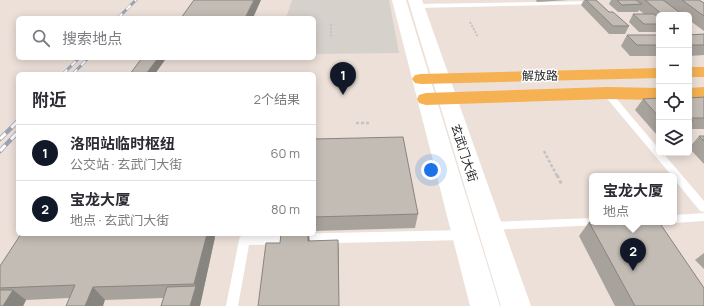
<!DOCTYPE html>
<html lang="zh">
<meta charset="utf-8">
<style>
:root{--surface:#fff;--page:#f7f7f7;--text:#2b2b33;--muted:#7c7c81;--line:#e1e1e2;--accent:#111827}
body{margin:0;font-family:Manrope,"Noto Sans SC",sans-serif;background:var(--page);color:var(--text)}
.controls{position:absolute;right:12px;top:12px;display:grid;overflow:hidden;border-radius:6px;box-shadow:0 2px 10px #0003}
.controls button{width:36px;height:36px;display:grid;place-items:center;padding:0;border:0;border-bottom:1px solid var(--line);background:var(--surface);color:var(--text);font:20px sans-serif}
.you{position:absolute;left:431px;top:170px;width:14px;height:14px;margin:-10px;border:3px solid #fff;border-radius:50%;background:#1a73e8;box-shadow:0 0 0 6px #1a73e833}
.badge{display:grid;place-items:center;width:26px;height:26px;border-radius:50%;background:var(--accent);color:#fff;font-size:13px;font-weight:700}
.pin{position:absolute;translate:-50% -33px;filter:drop-shadow(0 1px 2px #0008)}
.pin::after{content:'';position:absolute;top:21px;width:14px;height:12px;background:inherit;clip-path:polygon(0 0,100% 0,50% 100%)}
.popup{position:absolute;left:589px;top:173px;width:88px;height:52px;box-sizing:border-box;display:grid;place-content:center;border-radius:6px;background:var(--surface);filter:drop-shadow(0 1px 3px #0005);font-size:13px;white-space:nowrap;color:var(--muted)}
.popup b{font-size:15px;color:var(--text)}
.popup::after{content:'';position:absolute;left:50%;top:100%;margin-left:-8px;border:8px solid transparent;border-top-color:var(--surface)}
.list{margin:0;padding:0;list-style:none}
h2{display:flex;justify-content:space-between;align-items:center;height:52px;margin:0;padding:0 16px;font-size:17px}
h2 small{font-size:13px;font-weight:400;color:var(--muted)}
.list li{display:grid;grid-template-columns:26px 1fr auto;gap:12px;align-items:center;box-sizing:border-box;height:56px;padding:0 16px;border-top:1px solid var(--line)}
.list b{display:block;font-size:15px;white-space:nowrap}
.list p{margin:0;font-size:13px;white-space:nowrap;color:var(--muted)}
.list em{font-size:13px;font-style:normal;color:var(--muted)}
.icon{flex:none;width:22px;height:22px;fill:none;stroke:currentColor;stroke-width:2;stroke-linecap:round;stroke-linejoin:round}
.map{position:relative;flex:none;width:704px;height:306px;overflow:hidden}
.search{position:absolute;background:var(--surface);box-shadow:0 2px 10px #0003;left:16px;top:16px;width:300px;height:44px;display:flex;align-items:center;gap:10px;box-sizing:border-box;padding:0 14px;border-radius:6px;color:var(--muted);font-size:15px}
.panel{position:absolute;background:var(--surface);box-shadow:0 2px 10px #0003;left:16px;top:72px;width:300px;height:164px;border-radius:6px}
.map>svg:first-child{display:block}
.plaza{fill:#d7d1cc}
.lines{fill:none;stroke-linecap:round;stroke-linejoin:round}
.path-far2{stroke:#c3c3c3;stroke-width:2;stroke-dasharray:2 1.5;stroke-linecap:butt}
.path-far1{stroke:#c3c3c3;stroke-width:2.5;stroke-dasharray:3 2;stroke-linecap:butt}
.path{stroke:#c3c3c3;stroke-width:3;stroke-dasharray:3.5 2.5;stroke-linecap:butt}
.lane{fill:#fff;fill-rule:evenodd}
.secondary{fill:#fff;fill-rule:evenodd}
.primary{fill:#f6b153;fill-rule:evenodd}
.rail-far1-casing{stroke:#9ca4b4;stroke-width:3}
.rail-casing{stroke:#9ca4b4;stroke-width:4.5}
.rail-far1{stroke:#fff;stroke-width:2;stroke-dasharray:6;stroke-linecap:butt}
.rail{stroke:#fff;stroke-width:3;stroke-dasharray:8;stroke-linecap:butt}
.wall{fill:#a8a29c}
.shaded-wall{fill:#88847f}
.building{fill:#c3bcb5;stroke:#88847f}
.labels{text-anchor:middle;stroke-width:3;stroke-linejoin:round;paint-order:stroke}
.street-label{font-size:12px;fill:#282828;stroke:#fff}
</style>
<div class="map">
<svg width="704" height="306" viewBox="0 0 704 306">
<rect width="100%" height="100%" fill="#ece0d9"/>
<path class="plaza" d="M292,0H389L399,53L314,54V18H286Z"/>
<g class="lines">
<g class="path-far2">
<path d="M470,22L478,37"/>
<path d="M331,24V37"/>
</g>
<g class="path-far1">
<path d="M356,123H370"/>
<path d="M544,151L557,176"/>
</g>
<path class="path" d="M557,175L562,185"/>
<g class="lane">
<path d="M593,1L596,3L595,4L416,8L413,6L416,4Z"/>
<path d="M604,91H610L659,149V153H663L704,201V212L700,211L674,179V176H672L604,95Z"/>
<path d="M704,213V221L674,223L670,222H674V215Z"/>
<path d="M592,218V222H602L601,225L490,230L486,229L485,226L486,223L490,222Z"/>
<path d="M463,230L467,232L468,235L467,238L463,240L249,245L238,306H226L239,240L240,237L244,235Z"/>
</g>
<g class="secondary">
<path d="M392,0H406L500,306H470Z"/>
<path d="M408,0H422L531,306H501Z"/>
</g>
<g class="primary">
<rect x="689" y="67" width="15" height="10"/>
<path d="M659,68V78L421,84L415,83L412,79L415,75L421,74Z"/>
<path d="M607,87L659,88V100L607,99L426,105L419,103L417,99L419,95L426,93Z"/>
<path d="M704,87V99L689,100V88Z"/>
</g>
<defs>
<g id="rail-far1">
<path d="M118,18L136,0"/>
<path d="M63,74L79,58"/>
<path d="M73,74L88,58"/>
</g>
<g id="rail">
<path d="M0,139L18,121"/>
<path d="M0,151L18,132"/>
</g>
</defs>
<use href="#rail-far1" class="rail-far1-casing"/>
<use href="#rail" class="rail-casing"/>
<use href="#rail-far1" class="rail-far1"/>
<use href="#rail" class="rail"/>
</g>
<g class="wall">
<path d="M536,0H568L537,2Z"/>
<path d="M584,0H596L609,12L629,26L625,34H609L581,5Z"/>
<path d="M611,0H699L704,3V31L689,20V21V15H659V32H639L629,22L633,14H644L639,10L638,12H618L609,4Z"/>
<path d="M704,34V55L689,56V35Z"/>
<path d="M627,35H659V56H630L621,46Z"/>
<path d="M704,97V129H689V98Z"/>
<path d="M659,98V134H656L635,110L643,99Z"/>
<path d="M699,136H704V164L689,148Z"/>
<path d="M314,139L418,214L415,228L314,231Z"/>
<path d="M589,222L704,306H615L579,236Z"/>
<path d="M215,237L200,306L163,298L105,300L69,298L26,300L23,306H0V266Z"/>
<path d="M704,253V269L695,260Z"/>
</g>
<g class="shaded-wall">
<path d="M254,0H261L253,18H245Z"/>
<path d="M158,58H165V60L155,74H146Z"/>
<path d="M207,234H214L215,237L200,306H190L196,286L194,284Z"/>
<path d="M308,234H309L310,244L308,241Z"/>
<path d="M338,240L339,253V306Z"/>
<path d="M93,287L105,300L103,306H85Z"/>
<path d="M13,290L26,300L23,306H3Z"/>
</g>
<g class="building">
<path d="M194,0H254L245,18H181Z"/>
<path d="M586,0H596L609,12H613L629,26H613Z"/>
<path d="M617,0H636L642,4L622,5Z"/>
<path d="M645,0H663L683,15H663Z"/>
<path d="M682,0H699L704,3V16Z"/>
<path d="M633,14H654L659,18V24H644Z"/>
<path d="M704,34V45H689V35Z"/>
<path d="M627,35H659V45H637Z"/>
<path d="M142,58H158L146,74H130Z"/>
<path d="M704,97V118H690L693,121H689V98Z"/>
<path d="M659,98V117L643,99Z"/>
<path d="M699,136H704V141Z"/>
<path d="M403,137L418,214L314,217V139Z"/>
<path d="M589,222H659L704,288V306H635Z"/>
<path d="M21,234H207L194,284L93,287L85,306H66L75,285L0,288V266Z"/>
<path d="M281,234H308V241L338,240L339,306H258L266,243H280Z"/>
<path d="M196,286L190,306H161L167,287Z"/>
<path d="M0,290H13L3,306H0Z"/>
</g>
<g class="labels">
<g class="street-label">
<text transform="translate(540 76) rotate(-1)" y="4">解放路</text>
<text transform="translate(464 153) rotate(72)" y="4">玄武门大街</text>
</g>
</g>
</svg>
<div class="controls">
<button>+</button>
<button>−</button>
<button><svg class="icon" aria-label="locate" viewBox="0 0 24 24"><circle cx="12" cy="12" r="6"/><path d="M12 2v4M12 18v4M2 12h4M18 12h4"/></svg></button>
<button><svg class="icon" aria-label="layers" viewBox="0 0 24 24"><path d="M12 4l9 5-9 5-9-5zM3 14l9 5 9-5"/></svg></button>
</div>
<div class="you"></div>
<div class="pin badge" style="left:343px;top:95px">1</div>
<div class="pin badge" style="left:633px;top:271px">2</div>
<div class="popup"><b>宝龙大厦</b>地点</div>
<div class="search"><svg class="icon" aria-label="search" viewBox="0 0 24 24"><circle cx="10" cy="10" r="6"/><path d="M15 15l6 6"/></svg>搜索地点</div>
<section class="panel">
<h2>附近<small>2个结果</small></h2>
<ul class="list">
<li><span class="badge">1</span><div><b>洛阳站临时枢纽</b><p>公交站 · 玄武门大街</p></div><em>60 m</em></li>
<li><span class="badge">2</span><div><b>宝龙大厦</b><p>地点 · 玄武门大街</p></div><em>80 m</em></li>
</ul>
</section>
</div>
